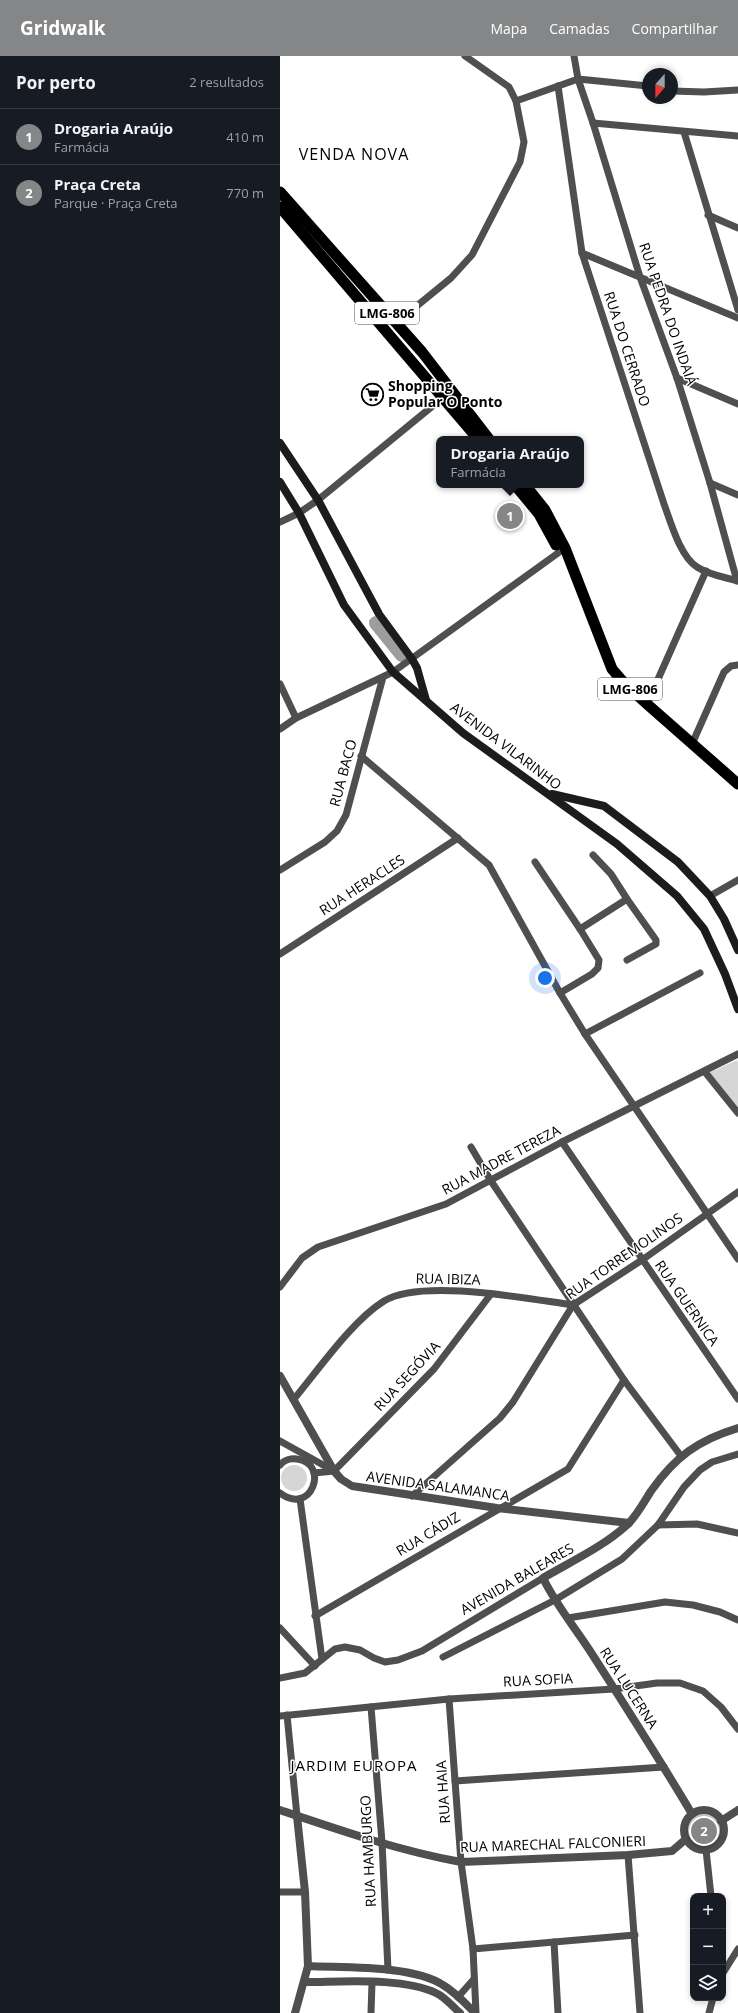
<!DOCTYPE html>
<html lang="pt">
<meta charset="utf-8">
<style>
:root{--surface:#171b24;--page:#20242c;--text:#f1f3f6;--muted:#9ea1a6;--line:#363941;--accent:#858687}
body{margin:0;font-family:"Open Sans",sans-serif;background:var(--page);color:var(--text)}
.controls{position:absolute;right:12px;bottom:12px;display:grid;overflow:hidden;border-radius:8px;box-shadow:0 2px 6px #0003}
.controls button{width:36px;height:36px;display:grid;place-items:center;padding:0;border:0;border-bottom:1px solid var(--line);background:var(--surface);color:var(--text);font:20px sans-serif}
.compass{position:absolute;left:362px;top:12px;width:36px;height:36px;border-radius:50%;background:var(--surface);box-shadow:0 2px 6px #0003;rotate:201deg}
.you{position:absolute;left:265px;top:922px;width:14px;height:14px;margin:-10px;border:3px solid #fff;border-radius:50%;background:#1a73e8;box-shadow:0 0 0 6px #1a73e833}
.badge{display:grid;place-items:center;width:26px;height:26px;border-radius:50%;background:var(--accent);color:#fff;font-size:13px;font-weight:700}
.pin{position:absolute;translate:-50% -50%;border:2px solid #fff;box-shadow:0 1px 4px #0006}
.popup{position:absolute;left:156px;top:380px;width:148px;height:52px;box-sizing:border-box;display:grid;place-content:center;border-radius:8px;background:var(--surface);filter:drop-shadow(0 1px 3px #0005);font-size:13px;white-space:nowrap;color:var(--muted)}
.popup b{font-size:15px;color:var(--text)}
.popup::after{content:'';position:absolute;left:50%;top:100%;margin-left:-8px;border:8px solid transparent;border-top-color:var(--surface)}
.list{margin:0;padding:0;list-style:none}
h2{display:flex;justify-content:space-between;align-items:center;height:52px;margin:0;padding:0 16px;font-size:17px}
h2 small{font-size:13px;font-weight:400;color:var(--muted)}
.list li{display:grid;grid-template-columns:26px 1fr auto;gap:12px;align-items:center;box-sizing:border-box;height:56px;padding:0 16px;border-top:1px solid var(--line)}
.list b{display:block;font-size:15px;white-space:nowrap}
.list p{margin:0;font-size:13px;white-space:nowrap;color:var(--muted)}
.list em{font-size:13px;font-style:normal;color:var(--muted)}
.icon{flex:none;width:22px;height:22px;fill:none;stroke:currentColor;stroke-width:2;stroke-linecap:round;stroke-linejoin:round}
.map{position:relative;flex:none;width:458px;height:1957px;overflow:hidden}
header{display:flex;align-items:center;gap:24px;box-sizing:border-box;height:56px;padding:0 20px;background:var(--accent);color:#fff}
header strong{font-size:19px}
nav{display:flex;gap:22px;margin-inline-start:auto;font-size:14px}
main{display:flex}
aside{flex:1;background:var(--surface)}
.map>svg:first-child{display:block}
.green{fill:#d6d6d6}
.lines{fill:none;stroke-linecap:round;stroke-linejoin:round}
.river{stroke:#9d9d9d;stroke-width:14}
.minor{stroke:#4f4f4f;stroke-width:7}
.tertiary{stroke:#4f4f4f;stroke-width:8}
.secondary{stroke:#1c1c1c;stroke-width:8}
.trunk{stroke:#000;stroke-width:11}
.labels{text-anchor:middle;stroke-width:3;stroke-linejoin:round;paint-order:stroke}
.shield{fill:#fff;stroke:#4c4c4c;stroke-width:1}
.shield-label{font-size:13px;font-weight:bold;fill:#000}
.street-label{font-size:14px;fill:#000;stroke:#fff}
.poi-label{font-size:14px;font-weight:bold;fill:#000;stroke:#fff;text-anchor:start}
.neighbourhood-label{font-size:15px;letter-spacing:1px;fill:#000;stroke:#fff}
.quarter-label{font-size:16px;letter-spacing:1px;fill:#000;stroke:#fff}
</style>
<header>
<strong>Gridwalk</strong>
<nav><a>Mapa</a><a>Camadas</a><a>Compartilhar</a></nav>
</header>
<main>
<aside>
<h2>Por perto<small>2 resultados</small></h2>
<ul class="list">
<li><span class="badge">1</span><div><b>Drogaria Araújo</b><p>Farmácia</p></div><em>410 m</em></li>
<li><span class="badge">2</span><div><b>Praça Creta</b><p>Parque · Praça Creta</p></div><em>770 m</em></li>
</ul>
</aside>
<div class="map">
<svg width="458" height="1957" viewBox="0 0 458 1957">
<rect width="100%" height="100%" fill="#fff"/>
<g class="green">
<path d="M457,1004L458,1006V1054L429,1017Z"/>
<circle cx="14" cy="1422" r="13"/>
<path d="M425,1756C457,1765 436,1805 413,1788C407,1783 406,1776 407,1768H405L410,1761Z"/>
</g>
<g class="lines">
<path class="river" d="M96,567L122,599"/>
<g class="minor">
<path d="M294,0L298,23L313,67L360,221L397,322L430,427L457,525"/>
<path d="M278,30L302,197L384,448C391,467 400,500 417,511C429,519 444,521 458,525"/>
<path d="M392,35L424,36L458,34"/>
<path d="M236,45L298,23L368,30"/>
<path d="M313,67L458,80"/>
<path d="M404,76L458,254"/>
<path d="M428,159L458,172"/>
<path d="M302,197L458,262"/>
<path d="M116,267L171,222L192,199L240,106L244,86L236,45L229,31L185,0"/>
<path d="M397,322L458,348"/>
<path d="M430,427L458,439"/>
<path d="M0,466L19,457L38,444L166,339"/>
<path d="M0,628L16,662"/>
<path d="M367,648L426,515"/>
<path d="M0,673L16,662L113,616L285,492"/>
<path d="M412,688L444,616L451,610L458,609"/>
<path d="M81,700L209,809L280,937L305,978L458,1203"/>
<path d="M313,799L331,818L347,843"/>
<path d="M255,806L300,873L319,904L318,912L312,918L280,937"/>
<path d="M0,814L45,786L57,775L66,759L103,621"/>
<path d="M430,840L458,824"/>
<path d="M300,873L347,843L376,884V888L347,904"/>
<path d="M0,898L178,782"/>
<path d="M305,978L420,917"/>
<path d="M425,1016L458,1057"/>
<path d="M282,1086L458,1343"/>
<path d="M191,1091L211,1125L344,1324L401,1400"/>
<path d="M0,1231L22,1202L38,1191L166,1148L282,1086L458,998"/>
<path d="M14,1343C39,1313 72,1265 104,1245C142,1222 249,1243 293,1249"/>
<path d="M0,1385L54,1415"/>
<path d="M0,1409C4,1404 11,1402 17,1403C50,1407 32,1461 0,1437"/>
<path d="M54,1415L154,1313L211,1238"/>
<path d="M34,1417L54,1415"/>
<path d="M132,1440L220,1362L233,1346L293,1249L362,1204L458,1136"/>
<path d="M20,1443L42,1603"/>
<path d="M378,1469L417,1468L458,1477"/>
<path d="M35,1560L288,1413L344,1324"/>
<path d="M288,1562L385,1546L413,1549L440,1556L458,1564"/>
<path d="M0,1572L35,1610"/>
<path d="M163,1601L275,1544L342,1503L378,1469L404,1431L420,1414L432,1406L458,1398"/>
<path d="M0,1622L25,1617L55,1593L65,1591L80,1594L94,1602L105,1606L118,1604L142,1595L263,1522"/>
<path d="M169,1643L181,1806L193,1893L196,1957"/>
<path d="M91,1651L102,1786L108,1914"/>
<path d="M7,1659L17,1760"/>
<path d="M0,1660L169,1643L334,1633L377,1627H400L423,1635L441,1651L458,1673"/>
<path d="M175,1725L384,1711"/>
<path d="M426,1794L431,1840"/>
<path d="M348,1799L360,1957"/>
<path d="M0,1836H25"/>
<path d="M274,1886L278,1957"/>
<path d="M193,1893L355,1879"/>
<path d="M443,1917L458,1893"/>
<path d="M178,1941L194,1923"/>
<path d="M91,1957L92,1927"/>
<path d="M429,1957L433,1942"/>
</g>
<g class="tertiary">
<path d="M0,1320L54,1415L61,1423L72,1430L217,1452L349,1467"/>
<path d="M0,1754C59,1774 120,1795 181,1806L348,1799L392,1795L406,1783"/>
<circle cx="424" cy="1774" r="20"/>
<path d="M412,1758C380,1704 346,1651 312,1598C296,1573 276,1549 263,1522C292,1505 323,1491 348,1468C357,1459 364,1446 371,1435C395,1401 418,1384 458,1372"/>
<path d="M441,1765L458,1754"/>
<path d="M28,1910C65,1912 133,1909 163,1929C175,1936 185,1947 195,1957"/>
<path d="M25,1926C63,1926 122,1921 156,1937C165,1941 173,1951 180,1957"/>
<path d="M15,1957L28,1910L25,1836L17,1760"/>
</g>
<g class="secondary">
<path d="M0,387L38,444L99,558L132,603L137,612L146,644"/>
<path d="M0,426L19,457L64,549L113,616L183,677L337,788L397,840L424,873L445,918L458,953"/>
<path d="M272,738L324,750L398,806L430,840L444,863L458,894"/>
</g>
<g class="trunk">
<path d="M0,136L142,296L209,383"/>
<path d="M0,151L198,383"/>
<path d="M235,429L259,458L276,489"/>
<path d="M245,429L265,454L285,492L332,613L345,628L367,648L458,728"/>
</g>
</g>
<defs>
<symbol id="supermarket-ring" viewBox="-11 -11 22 22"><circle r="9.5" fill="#fff" stroke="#000" stroke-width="1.5"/><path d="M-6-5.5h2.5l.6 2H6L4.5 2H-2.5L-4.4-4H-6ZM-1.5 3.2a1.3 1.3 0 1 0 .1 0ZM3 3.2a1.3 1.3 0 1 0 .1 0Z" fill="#000"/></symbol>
</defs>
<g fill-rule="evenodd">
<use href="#supermarket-ring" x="80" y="326" width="25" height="25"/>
</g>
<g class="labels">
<g class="shield">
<rect x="75" y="246" width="64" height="22" rx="3"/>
<rect x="318" y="622" width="64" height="22" rx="3"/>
</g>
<g class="shield-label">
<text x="107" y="262">LMG-806</text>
<text x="350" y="638">LMG-806</text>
</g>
<g class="street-label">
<text transform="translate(388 258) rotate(71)" y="5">RUA PEDRA DO INDAIÁ</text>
<text transform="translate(347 293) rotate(72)" y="5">RUA DO CERRADO</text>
<text transform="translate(226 690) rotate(37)" y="5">AVENIDA VILARINHO</text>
<text transform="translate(63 717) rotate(-75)" y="5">RUA BACO</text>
<text transform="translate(82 829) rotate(-33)" y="5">RUA HERACLES</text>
<text transform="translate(221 1104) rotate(-28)" y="5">RUA MADRE TEREZA</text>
<text transform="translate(344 1200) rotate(-35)" y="5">RUA TORREMOLINOS</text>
<text transform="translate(168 1223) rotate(1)" y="5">RUA IBIZA</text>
<text transform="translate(407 1247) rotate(55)" y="5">RUA GUERNICA</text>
<text transform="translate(127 1320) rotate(-47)" y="5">RUA SEGÓVIA</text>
<text transform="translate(158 1430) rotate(8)" y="5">AVENIDA SALAMANCA</text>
<text transform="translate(148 1478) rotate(-31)" y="5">RUA CÁDIZ</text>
<text transform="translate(237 1523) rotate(-30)" y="5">AVENIDA BALEARES</text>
<text transform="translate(258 1624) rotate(-3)" y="5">RUA SOFIA</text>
<text transform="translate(349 1632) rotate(57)" y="5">RUA LUCERNA</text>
<text transform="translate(163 1736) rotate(-94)" y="5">RUA HAIA</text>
<text transform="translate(273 1788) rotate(-2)" y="5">RUA MARECHAL FALCONIERI</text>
<text transform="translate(88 1795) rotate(-93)" y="5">RUA HAMBURGO</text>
</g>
<g class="poi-label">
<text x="108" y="335">Shopping<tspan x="108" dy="16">Popular O Ponto</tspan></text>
</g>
<g class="neighbourhood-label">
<text x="74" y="1715">JARDIM EUROPA</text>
</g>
<g class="quarter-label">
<text x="74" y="104">VENDA NOVA</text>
</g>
</g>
</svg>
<div class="controls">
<button>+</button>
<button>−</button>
<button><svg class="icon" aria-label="layers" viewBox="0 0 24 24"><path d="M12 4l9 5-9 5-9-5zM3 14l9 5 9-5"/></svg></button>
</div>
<svg class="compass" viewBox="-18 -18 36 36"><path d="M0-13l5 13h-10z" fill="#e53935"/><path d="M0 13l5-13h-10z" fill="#9ea1a6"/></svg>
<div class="you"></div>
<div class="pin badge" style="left:230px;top:460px">1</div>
<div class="popup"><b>Drogaria Araújo</b>Farmácia</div>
<div class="pin badge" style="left:424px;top:1775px">2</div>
</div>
</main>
